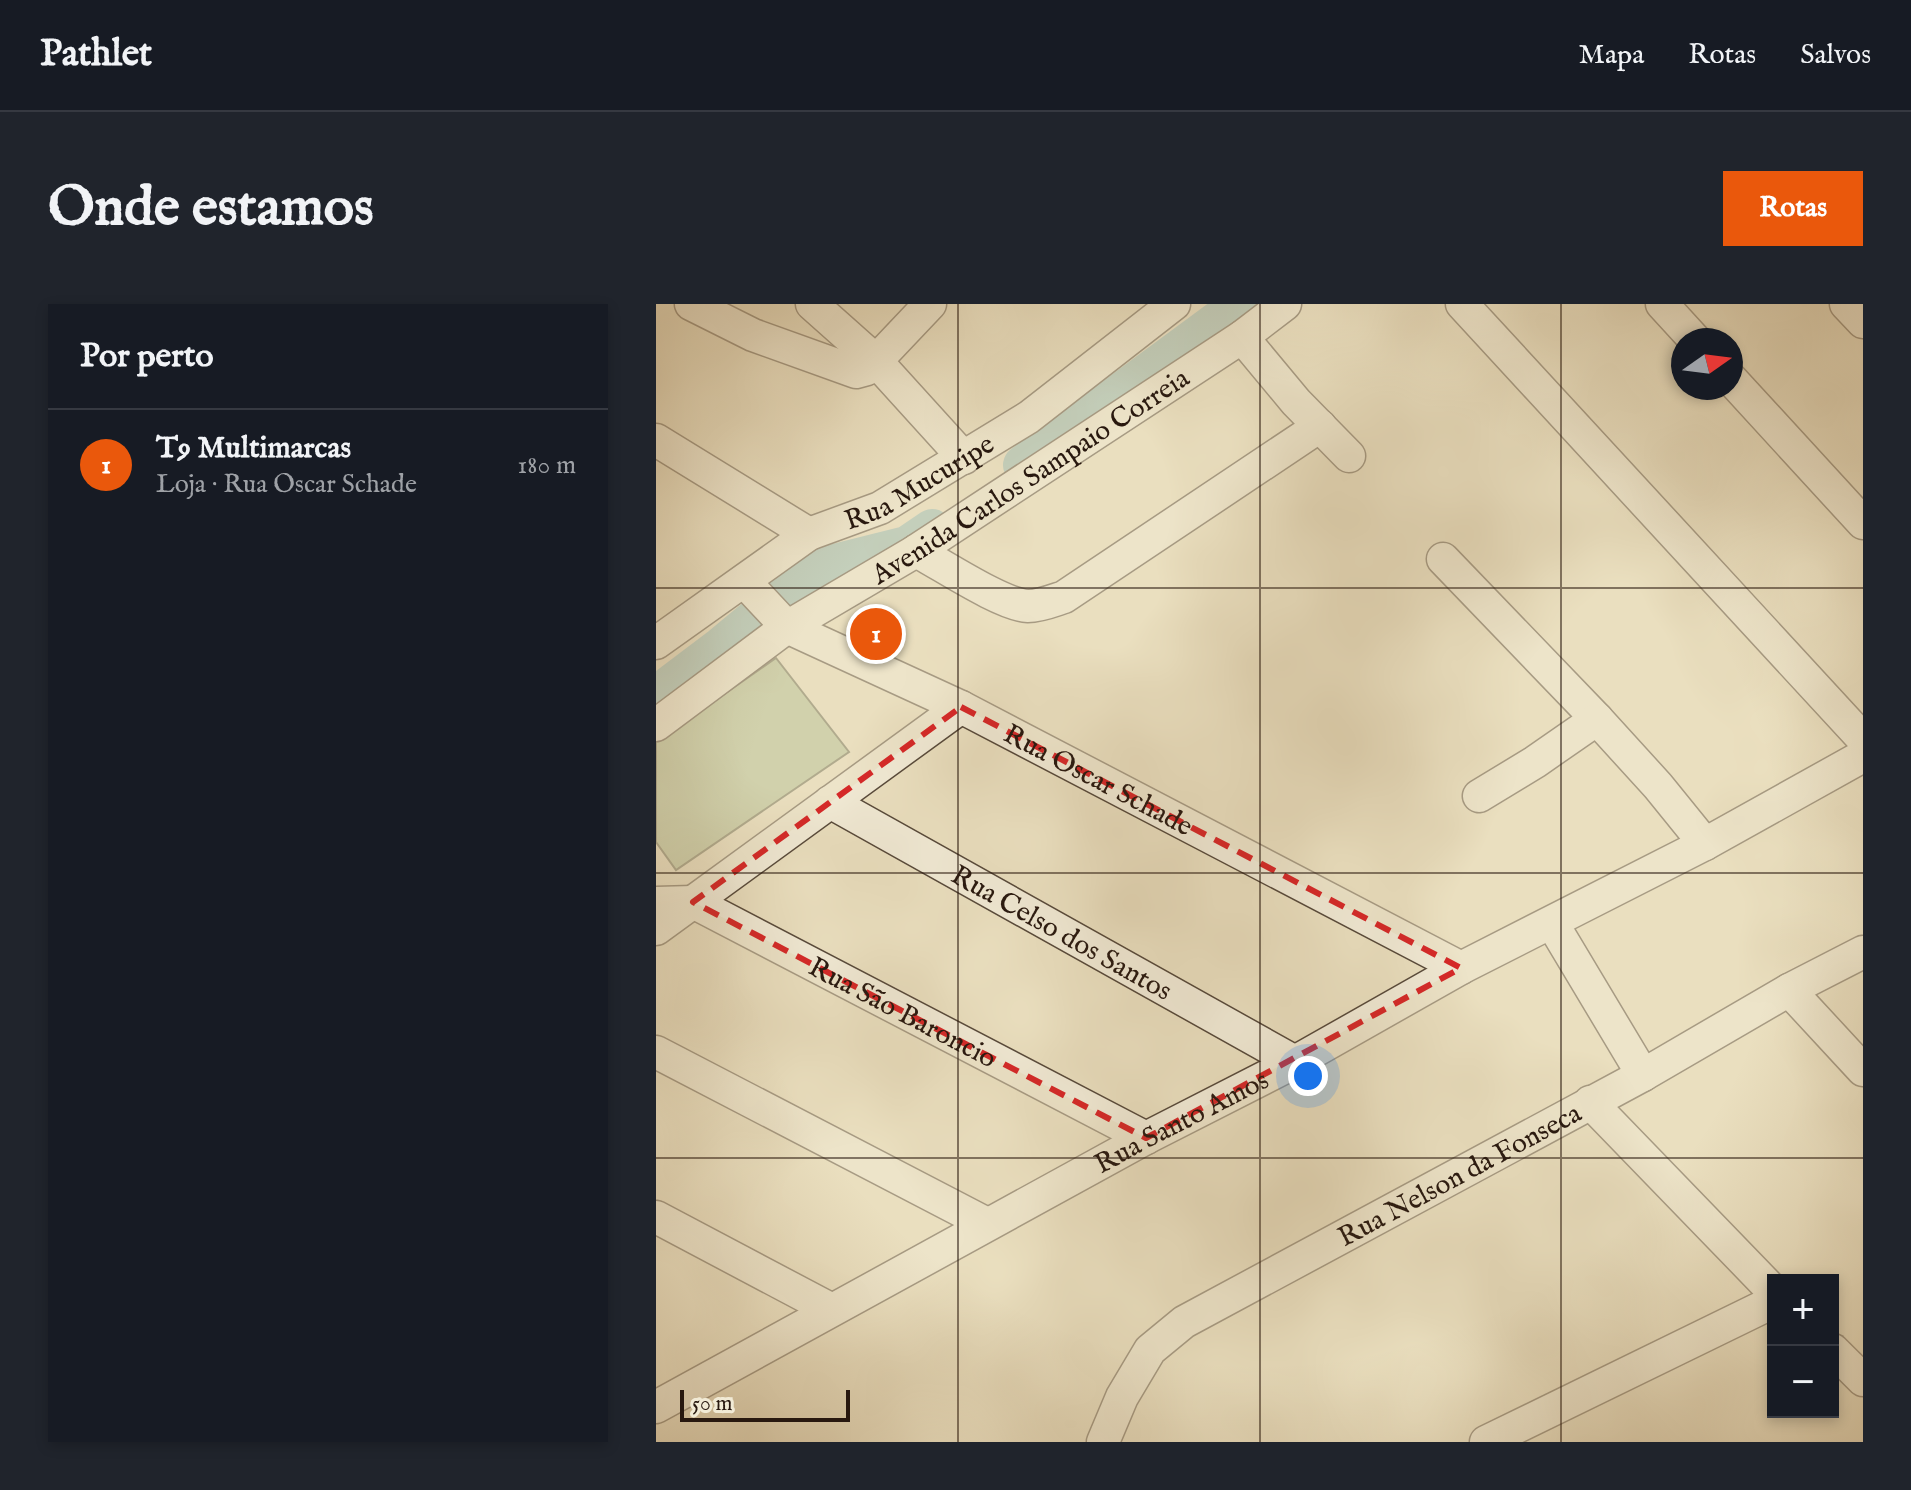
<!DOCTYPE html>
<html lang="pt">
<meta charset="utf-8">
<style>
:root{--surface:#171b24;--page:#20242c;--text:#f1f3f6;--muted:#9ea1a6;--line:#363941;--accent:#ea580c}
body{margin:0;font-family:"IM FELL English",serif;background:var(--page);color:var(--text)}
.controls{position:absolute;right:24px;bottom:24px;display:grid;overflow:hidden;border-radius:0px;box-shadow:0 4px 12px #0003}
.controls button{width:72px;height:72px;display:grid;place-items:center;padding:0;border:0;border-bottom:2px solid var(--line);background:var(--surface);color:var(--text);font:40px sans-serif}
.compass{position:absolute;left:1015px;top:24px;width:72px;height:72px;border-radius:50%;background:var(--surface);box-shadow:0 4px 12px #0003;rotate:76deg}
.scale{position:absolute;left:24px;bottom:20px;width:170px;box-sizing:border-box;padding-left:8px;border:4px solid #28180f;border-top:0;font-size:22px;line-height:28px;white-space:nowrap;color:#28180f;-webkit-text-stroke:6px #f1ead5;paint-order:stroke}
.you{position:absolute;left:652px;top:772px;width:28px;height:28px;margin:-20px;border:6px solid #fff;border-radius:50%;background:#1a73e8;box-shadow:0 0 0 12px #1a73e833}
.badge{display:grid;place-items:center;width:52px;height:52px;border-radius:50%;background:var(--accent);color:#fff;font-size:26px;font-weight:700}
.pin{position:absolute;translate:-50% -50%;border:4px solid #fff;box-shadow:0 2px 8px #0006}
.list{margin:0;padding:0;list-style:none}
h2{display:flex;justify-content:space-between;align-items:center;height:104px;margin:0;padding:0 32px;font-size:34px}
h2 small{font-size:26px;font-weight:400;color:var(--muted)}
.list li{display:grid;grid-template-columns:52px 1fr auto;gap:24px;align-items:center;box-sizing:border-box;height:112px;padding:0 32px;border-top:2px solid var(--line)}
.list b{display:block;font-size:30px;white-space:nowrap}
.list p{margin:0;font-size:26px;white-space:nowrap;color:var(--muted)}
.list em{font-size:26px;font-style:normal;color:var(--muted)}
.map{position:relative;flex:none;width:1207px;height:1138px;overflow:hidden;border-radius:0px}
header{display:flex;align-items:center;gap:48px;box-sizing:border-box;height:112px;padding:0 40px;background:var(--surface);border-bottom:2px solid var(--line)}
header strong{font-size:38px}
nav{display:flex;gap:44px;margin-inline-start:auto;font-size:28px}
.intro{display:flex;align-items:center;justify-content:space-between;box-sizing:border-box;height:192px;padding:0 48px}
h1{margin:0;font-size:56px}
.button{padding:20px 36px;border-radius:0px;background:var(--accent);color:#fff;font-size:28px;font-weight:700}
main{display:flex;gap:48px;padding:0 48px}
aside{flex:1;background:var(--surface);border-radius:0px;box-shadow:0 4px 12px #0003}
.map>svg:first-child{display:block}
.green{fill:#b4c294;stroke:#6e6d52;stroke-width:2}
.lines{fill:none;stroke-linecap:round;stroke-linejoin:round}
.river{stroke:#98bcb7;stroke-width:40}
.minor-casing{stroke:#584a3b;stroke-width:35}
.minor{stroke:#f1ead5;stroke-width:32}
.marked{fill:none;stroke:#d62828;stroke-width:6;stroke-dasharray:16 10;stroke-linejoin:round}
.grid{fill:none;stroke:#28180f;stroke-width:2;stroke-opacity:0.55}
.labels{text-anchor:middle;stroke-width:6;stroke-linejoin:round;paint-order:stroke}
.street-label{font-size:28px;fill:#28180f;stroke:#f1ead5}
</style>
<header>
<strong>Pathlet</strong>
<nav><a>Mapa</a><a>Rotas</a><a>Salvos</a></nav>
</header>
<div class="intro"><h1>Onde estamos</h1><a class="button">Rotas</a></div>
<main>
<aside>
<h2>Por perto<small></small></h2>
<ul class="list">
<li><span class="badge">1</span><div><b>T9 Multimarcas</b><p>Loja · Rua Oscar Schade</p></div><em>180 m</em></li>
</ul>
</aside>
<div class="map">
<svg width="1207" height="1138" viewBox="0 0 1207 1138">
<rect width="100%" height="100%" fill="#eadfbf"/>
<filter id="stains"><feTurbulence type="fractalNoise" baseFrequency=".0025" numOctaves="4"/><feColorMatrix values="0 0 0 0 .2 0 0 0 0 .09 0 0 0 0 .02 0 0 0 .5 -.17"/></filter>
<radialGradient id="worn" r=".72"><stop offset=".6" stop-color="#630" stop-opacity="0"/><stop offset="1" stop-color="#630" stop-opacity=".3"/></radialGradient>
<path class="green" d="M120,354L193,448L20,566L0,538V438Z"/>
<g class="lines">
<g class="river">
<path d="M367,161L585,0"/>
<path d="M0,392L65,343L159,265L251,242L276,225"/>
</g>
<defs>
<g id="minor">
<path d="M35,0L97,31L200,68L211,65L220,57L274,0"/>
<path d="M156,0L220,57L308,154"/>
<path d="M806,0L1207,435"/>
<path d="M1006,0L1039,36"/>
<path d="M1190,0L1207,18"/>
<path d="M586,33L640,98L693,152"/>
<path d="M1075,75L1207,219"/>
<path d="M0,136L153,230"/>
<path d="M260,247C285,260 346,301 372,302C384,302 396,297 408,293L664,122"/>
<path d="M787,255L941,415"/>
<path id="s1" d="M88,277L131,323L305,403L805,664"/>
<path id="s2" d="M0,339L153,230L224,204L373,113L518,0"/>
<path id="s3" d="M0,421L131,323L260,247L586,33L629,0"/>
<path d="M823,492L879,458L941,415L1002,482L1049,540"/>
<path id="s4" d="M174,498L639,758"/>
<path id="s5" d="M0,599L37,598L490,834"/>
<path d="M896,619L987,771"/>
<path d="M0,625L305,403"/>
<path d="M1133,686L1207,766"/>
<path d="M0,748L331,920"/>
<path d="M934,798L1117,987"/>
<path d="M0,913L174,1005"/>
<path d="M1177,1046L1207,1076"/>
<path id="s6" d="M0,1103L490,834L639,758L805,664L1049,540L1207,452"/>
<path id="s7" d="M447,1138L466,1093L494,1046L528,1018L987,771L1133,686L1207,648"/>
<path d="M830,1138L1117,998"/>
</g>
</defs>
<use href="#minor" class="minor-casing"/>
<use href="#minor" class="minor"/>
</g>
<path d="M0 0H1207V1138H0ZM305,403L805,664L490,834L37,598Z" fill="#eadfbf" fill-opacity=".55" fill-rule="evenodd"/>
<path class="marked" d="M305,403L805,664L490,834L37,598Z"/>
<path class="grid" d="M302,0V1138M604,0V1138M905,0V1138M0,284H1207M0,569H1207M0,854H1207"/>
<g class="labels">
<g class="street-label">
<text dy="10" stroke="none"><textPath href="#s3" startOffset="450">Avenida Carlos Sampaio Correia</textPath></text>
<text dy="10" stroke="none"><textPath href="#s2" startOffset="310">Rua Mucuripe</textPath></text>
<text dy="10" stroke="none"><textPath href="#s1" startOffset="410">Rua Oscar Schade</textPath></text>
<text dy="10" stroke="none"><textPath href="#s4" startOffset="266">Rua Celso dos Santos</textPath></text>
<text dy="10" stroke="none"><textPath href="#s5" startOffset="274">Rua São Baroncio</textPath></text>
<text dy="10" stroke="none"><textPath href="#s6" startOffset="598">Rua Santo Amos</textPath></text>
<text dy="10" stroke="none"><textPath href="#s7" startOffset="460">Rua Nelson da Fonseca</textPath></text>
</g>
</g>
<rect width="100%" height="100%" filter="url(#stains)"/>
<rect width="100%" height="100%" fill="url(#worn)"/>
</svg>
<div class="controls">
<button>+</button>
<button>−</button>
</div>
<svg class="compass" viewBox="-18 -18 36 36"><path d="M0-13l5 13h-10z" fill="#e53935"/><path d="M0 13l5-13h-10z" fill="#9ea1a6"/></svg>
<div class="scale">50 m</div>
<div class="you"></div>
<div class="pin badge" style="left:220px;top:330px">1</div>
</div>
</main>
